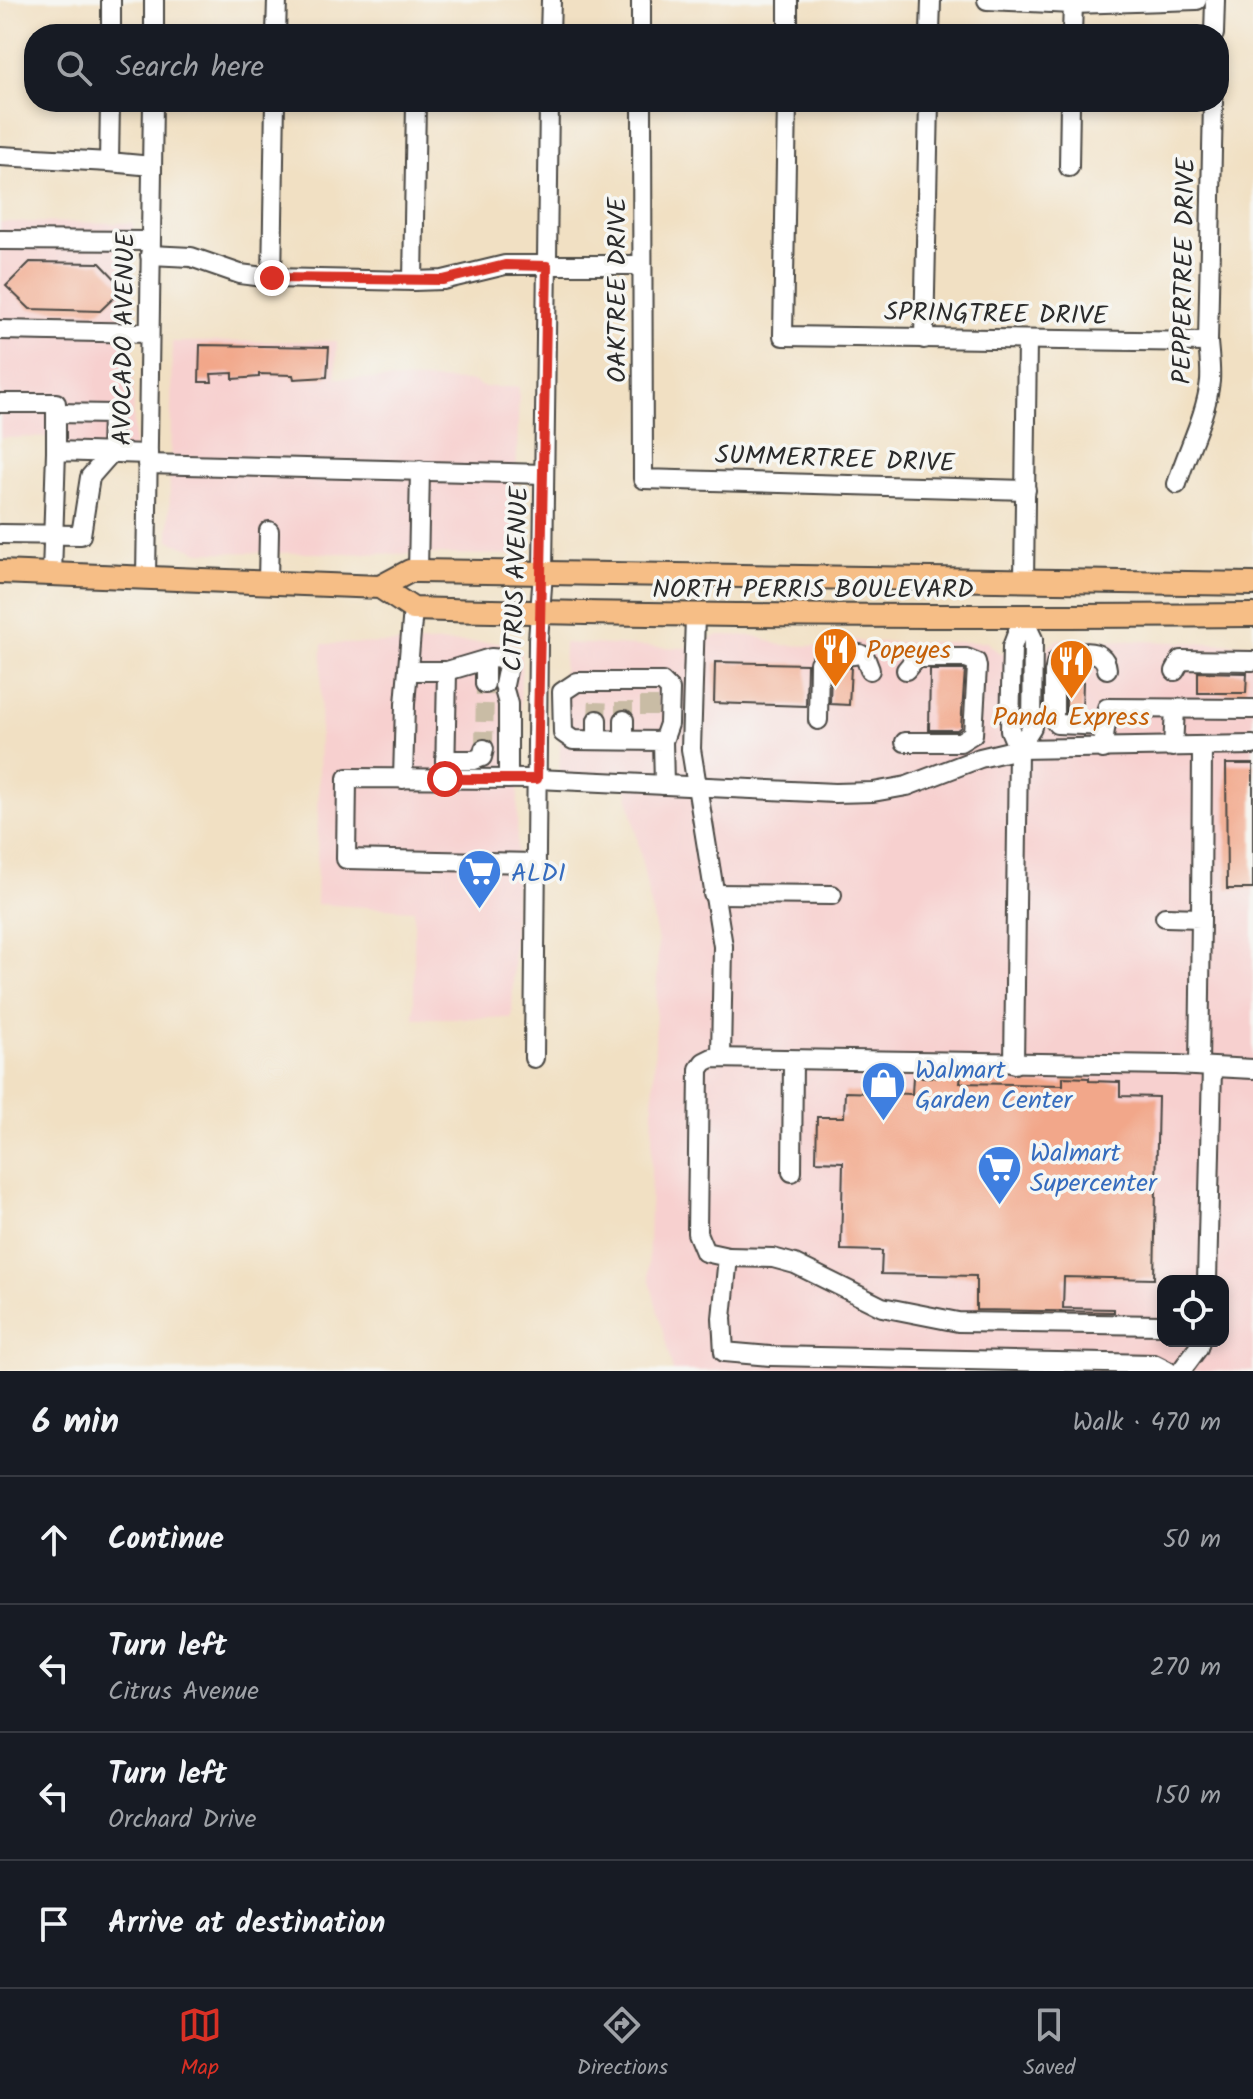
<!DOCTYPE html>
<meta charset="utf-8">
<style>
:root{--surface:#171b24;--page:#20242c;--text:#f1f3f6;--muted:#9ea1a6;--line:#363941;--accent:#d93025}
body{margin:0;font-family:Kalam,sans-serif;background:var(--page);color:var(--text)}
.controls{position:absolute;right:24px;bottom:24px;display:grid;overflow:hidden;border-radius:16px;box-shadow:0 4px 12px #0003}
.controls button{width:72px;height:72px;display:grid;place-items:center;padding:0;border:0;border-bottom:2px solid var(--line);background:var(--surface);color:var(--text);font:40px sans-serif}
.stop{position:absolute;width:24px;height:24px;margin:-18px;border:6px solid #d93025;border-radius:50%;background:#fff}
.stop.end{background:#d93025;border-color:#fff;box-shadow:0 2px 8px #0008}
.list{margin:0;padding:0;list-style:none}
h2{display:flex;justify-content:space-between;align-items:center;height:104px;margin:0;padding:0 32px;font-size:34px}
h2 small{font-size:26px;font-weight:400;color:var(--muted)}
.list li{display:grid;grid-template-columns:52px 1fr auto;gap:24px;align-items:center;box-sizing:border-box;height:128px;padding:0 32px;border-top:2px solid var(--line)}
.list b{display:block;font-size:30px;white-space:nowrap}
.list p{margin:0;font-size:26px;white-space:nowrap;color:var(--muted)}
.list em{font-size:26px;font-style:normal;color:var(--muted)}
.icon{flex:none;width:44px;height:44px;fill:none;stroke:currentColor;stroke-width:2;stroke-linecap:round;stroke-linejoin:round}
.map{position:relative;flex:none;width:1253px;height:1371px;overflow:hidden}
.search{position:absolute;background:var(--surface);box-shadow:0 4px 12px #0003;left:24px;right:24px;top:24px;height:88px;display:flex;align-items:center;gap:20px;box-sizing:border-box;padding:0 28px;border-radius:32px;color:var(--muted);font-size:30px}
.sheet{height:616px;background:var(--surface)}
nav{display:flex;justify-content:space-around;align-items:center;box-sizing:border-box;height:112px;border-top:2px solid var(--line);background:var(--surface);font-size:22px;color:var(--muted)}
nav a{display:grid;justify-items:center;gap:4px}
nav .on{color:var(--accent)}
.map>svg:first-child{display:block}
.built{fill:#f7d0cf;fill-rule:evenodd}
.building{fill:#f2a78a}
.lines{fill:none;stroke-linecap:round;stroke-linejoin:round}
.minor-tunnel{stroke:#c9bca5;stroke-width:18;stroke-dasharray:18 9;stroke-linecap:butt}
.minor-casing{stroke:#494642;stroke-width:22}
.major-casing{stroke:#494642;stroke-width:26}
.minor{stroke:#fff;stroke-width:18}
.major{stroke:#f6be86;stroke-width:22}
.route{stroke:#d93025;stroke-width:10}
.labels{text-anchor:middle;stroke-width:7;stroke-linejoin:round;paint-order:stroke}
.street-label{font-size:26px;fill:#2b2b2b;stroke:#f6f6f2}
.food-label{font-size:26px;fill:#c56008;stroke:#f6f6f2;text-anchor:start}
.shop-label{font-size:26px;fill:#366cbe;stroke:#f6f6f2;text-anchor:start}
</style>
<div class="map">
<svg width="1253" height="1371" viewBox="0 0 1253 1371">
<rect width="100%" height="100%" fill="#f6f6f2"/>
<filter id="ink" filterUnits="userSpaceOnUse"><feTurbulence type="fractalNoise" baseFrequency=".0125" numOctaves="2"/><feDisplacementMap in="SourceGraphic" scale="16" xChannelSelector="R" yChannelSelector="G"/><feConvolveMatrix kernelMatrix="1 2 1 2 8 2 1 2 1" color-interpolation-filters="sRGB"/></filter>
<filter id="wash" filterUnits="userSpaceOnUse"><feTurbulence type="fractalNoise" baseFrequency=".006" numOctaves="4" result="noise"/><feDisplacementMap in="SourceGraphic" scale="32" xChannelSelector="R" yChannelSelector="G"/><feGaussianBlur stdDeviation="1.8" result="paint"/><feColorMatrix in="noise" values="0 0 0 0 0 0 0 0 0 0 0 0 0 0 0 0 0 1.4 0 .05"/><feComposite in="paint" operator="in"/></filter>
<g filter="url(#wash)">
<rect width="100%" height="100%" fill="#f1e0c3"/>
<g class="built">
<path d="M0,222L133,223L134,450L67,446L48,437L0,438Z"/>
<path d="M337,341L336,378L473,381L482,387H519L514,555L200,552L169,540L172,342Z"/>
<path d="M719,635L756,636L780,645L820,646L848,638L862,642H987L999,653L1045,649L1059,639L1253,644V1371H673L648,1273L658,942L625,779L559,776L564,643L684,648ZM1163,1281H1223V1341H1163Z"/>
<path d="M509,642L522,651L512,1018H414V910L316,904L322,644Z"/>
</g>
<g id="blocks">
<g class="building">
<path d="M30,262L100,263L124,288L100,311L30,309L6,286Z"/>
<path d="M200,345L329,347L327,377L294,379L293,375L259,374V377L233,379V373L211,374L212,382H199Z"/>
<path d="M715,662L807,664L806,706L714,703Z"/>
<path d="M851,667L849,705L830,704L831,670Z"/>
<path d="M930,670H965L961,727L957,730H929Z"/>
<path d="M1198,672L1247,673L1246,693H1198Z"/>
<path d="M1066,680L1083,681L1082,713L1066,712Z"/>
<path d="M1226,764H1253V889H1227Z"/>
<path d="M935,1075L961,1076L960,1083L1063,1085V1077L1089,1078V1081L1120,1082V1096L1158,1097L1154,1279L1064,1277L1063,1308L1114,1309V1312L976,1310V1276L881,1274L882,1251L841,1250L843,1162L816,1161L817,1117H844L845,1092L912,1094L913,1077H935Z"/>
</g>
</g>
</g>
<g filter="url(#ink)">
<use href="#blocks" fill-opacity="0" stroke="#494642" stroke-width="2"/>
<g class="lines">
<g class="minor-tunnel">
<path d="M649,697V721"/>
<path d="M597,720L598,696"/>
<path d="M624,720V697"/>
<path d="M484,749L485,684"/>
</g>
<defs>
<g id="minor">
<path d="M641,0V34"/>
<path d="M987,0L1073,4L1197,0"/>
<path d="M111,34V0"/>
<path d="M154,34V0"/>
<path d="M276,34L277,0"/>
<path d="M550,34L551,0"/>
<path d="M788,34V0"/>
<path d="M930,34L931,0"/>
<path d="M1072,34L1073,4"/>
<path d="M1214,34L1215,0"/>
<path d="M110,102L109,162L152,166"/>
<path d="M642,102L643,479L1026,490"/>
<path d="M787,102L783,336L1208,342"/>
<path d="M0,156L109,162"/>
<path d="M1069,167L1070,102"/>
<path d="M0,240L150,241"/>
<path d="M150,255L191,257L240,274L272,278L413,281L443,280L505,265H642"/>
<path d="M272,278L275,102"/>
<path d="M413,281L416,102"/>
<path d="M0,330L149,333"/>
<path d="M924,339L929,102"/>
<path d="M0,403H56V451"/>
<path d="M147,464L544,474"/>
<path d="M1177,484C1187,450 1206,417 1210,381C1211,368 1209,355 1208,342L1213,102"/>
<path d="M0,534L81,535L90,477L111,453L112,414L56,413"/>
<path d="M418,571L420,470"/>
<path d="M52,574L56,451L148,454"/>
<path d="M146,577L153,102"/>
<path d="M1024,581L1027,340"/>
<path d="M268,582L269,531"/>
<path d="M695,616L691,749L723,946L721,1057"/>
<path d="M485,660V684"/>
<path d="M409,671H447L491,658L503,659L508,666L504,685"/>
<path d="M1175,671L1181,660L1253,661"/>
<path d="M505,693L508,704V779"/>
<path d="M624,720V740"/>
<path d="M818,720L819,663L824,659L860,654L865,657L870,670"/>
<path d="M1106,726L1057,724L1054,720V673L1057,661C1072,651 1105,645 1107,669"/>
<path d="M597,740V720"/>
<path d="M663,741L573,740L563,733L562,692L577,682H662L670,690L669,724L663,741L664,785"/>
<path d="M905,742H960L973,734L977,667L976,662L966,658H916L906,670"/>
<path d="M1173,747L1175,709"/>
<path d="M1018,749L1032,727L1033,639L1023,618"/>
<path d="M1103,749L1107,708L1253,709"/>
<path d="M445,760H474L482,757L484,749"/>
<path d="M403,779L405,704L413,609"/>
<path d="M445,779L447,671"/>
<path d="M536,863L346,859L347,778L537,779L835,793L873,792L907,786L980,758L1018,749L1253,745"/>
<path d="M713,894L832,895"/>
<path d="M1165,917L1201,918L1199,1066"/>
<path d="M1201,918L1202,747"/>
<path d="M534,1058L538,640L543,573L549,102"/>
<path d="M1014,1064L1018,749L1010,730L1012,647L1023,618"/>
<path d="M792,1172L793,1060"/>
<path d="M728,1257L705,1252L697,1233L699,1069L704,1062L712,1058L1175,1065L1253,1069"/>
<path d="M1207,1281L1212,1067"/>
<path d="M1163,1325L958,1322L882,1307L795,1264L773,1258L728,1257L722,1318L724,1352L770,1356L1154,1364L1168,1371"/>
<path d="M1181,1371L1198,1348L1200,1341"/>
</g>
<g id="major">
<path d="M0,572L380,587L413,609C693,617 973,617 1253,615"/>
<path d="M380,587L410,571H418L1253,584"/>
</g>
</defs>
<use href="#minor" class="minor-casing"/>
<use href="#major" class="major-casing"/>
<use href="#minor" class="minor"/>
<use href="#major" class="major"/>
</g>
</g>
<g class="lines" filter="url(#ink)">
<path class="route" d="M272,278L443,280L505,265L547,266L537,779H445"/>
</g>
<defs>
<symbol id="restaurant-pin" viewBox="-11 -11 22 30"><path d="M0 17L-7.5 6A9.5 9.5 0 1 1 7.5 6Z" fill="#e8710a" stroke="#f6f6f2"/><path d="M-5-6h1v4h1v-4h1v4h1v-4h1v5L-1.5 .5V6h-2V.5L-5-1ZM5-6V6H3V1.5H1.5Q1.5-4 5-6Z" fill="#fff"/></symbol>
<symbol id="supermarket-pin" viewBox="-11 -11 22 30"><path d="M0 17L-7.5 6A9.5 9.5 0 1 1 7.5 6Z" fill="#3f7fe0" stroke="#f6f6f2"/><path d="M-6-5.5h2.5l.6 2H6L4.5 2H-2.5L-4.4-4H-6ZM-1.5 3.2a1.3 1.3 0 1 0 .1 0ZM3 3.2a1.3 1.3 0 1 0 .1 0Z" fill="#fff"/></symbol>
<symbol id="shop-pin" viewBox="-11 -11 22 30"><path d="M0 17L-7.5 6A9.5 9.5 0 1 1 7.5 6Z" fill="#3f7fe0" stroke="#f6f6f2"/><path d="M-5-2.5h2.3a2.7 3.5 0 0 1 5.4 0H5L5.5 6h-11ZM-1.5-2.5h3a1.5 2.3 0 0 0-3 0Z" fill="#fff"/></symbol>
</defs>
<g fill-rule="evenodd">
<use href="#restaurant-pin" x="810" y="624" width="51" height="69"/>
<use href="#restaurant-pin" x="1046" y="636" width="51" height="69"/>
<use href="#supermarket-pin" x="454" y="846" width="51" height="69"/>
<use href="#shop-pin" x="858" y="1058" width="51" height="69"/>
<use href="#supermarket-pin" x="974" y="1142" width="51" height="69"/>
</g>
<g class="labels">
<g class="street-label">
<text transform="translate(1183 271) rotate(-89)" y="9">PEPPERTREE DRIVE</text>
<text transform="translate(616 290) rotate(-90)" y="9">OAKTREE DRIVE</text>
<text transform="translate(996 313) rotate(1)" y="9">SPRINGTREE DRIVE</text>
<text transform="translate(123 339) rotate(-89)" y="9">AVOCADO AVENUE</text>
<text transform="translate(835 458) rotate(2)" y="9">SUMMERTREE DRIVE</text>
<text transform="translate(515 579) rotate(-88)" y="9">CITRUS AVENUE</text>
<text x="813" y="597">NORTH PERRIS BOULEVARD</text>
</g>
<g class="food-label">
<text x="866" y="658">Popeyes</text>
<text x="1071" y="725" text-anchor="middle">Panda Express</text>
</g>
<g class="shop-label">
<text x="511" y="881">ALDI</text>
<text x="915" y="1078">Walmart<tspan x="915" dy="30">Garden Center</tspan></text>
<text x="1030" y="1161">Walmart<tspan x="1030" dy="30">Supercenter</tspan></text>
</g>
</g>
</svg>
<div class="controls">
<button><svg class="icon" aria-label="locate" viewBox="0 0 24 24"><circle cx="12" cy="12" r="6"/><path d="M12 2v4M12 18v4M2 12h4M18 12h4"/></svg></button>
</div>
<div class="stop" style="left:445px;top:779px"></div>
<div class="stop end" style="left:272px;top:278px"></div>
<div class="search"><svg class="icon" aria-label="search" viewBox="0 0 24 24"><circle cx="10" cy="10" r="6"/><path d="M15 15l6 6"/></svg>Search here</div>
</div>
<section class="sheet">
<h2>6 min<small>Walk · 470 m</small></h2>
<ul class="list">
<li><svg class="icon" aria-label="ahead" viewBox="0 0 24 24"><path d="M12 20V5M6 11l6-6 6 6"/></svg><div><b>Continue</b></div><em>50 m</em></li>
<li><svg class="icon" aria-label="left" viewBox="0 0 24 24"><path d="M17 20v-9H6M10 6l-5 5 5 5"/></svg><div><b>Turn left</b><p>Citrus Avenue</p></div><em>270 m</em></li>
<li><svg class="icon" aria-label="left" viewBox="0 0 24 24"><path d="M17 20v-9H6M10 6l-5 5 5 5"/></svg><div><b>Turn left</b><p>Orchard Drive</p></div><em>150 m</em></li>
<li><svg class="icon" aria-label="arrive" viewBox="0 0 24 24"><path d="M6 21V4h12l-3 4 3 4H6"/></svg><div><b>Arrive at destination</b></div></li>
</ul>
</section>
<nav>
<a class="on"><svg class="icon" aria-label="map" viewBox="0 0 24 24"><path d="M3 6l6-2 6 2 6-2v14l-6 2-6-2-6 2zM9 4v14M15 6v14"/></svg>Map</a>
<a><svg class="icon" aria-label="directions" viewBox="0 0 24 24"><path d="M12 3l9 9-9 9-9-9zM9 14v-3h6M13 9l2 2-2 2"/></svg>Directions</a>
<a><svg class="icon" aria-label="saved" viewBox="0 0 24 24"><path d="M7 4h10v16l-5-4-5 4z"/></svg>Saved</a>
</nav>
